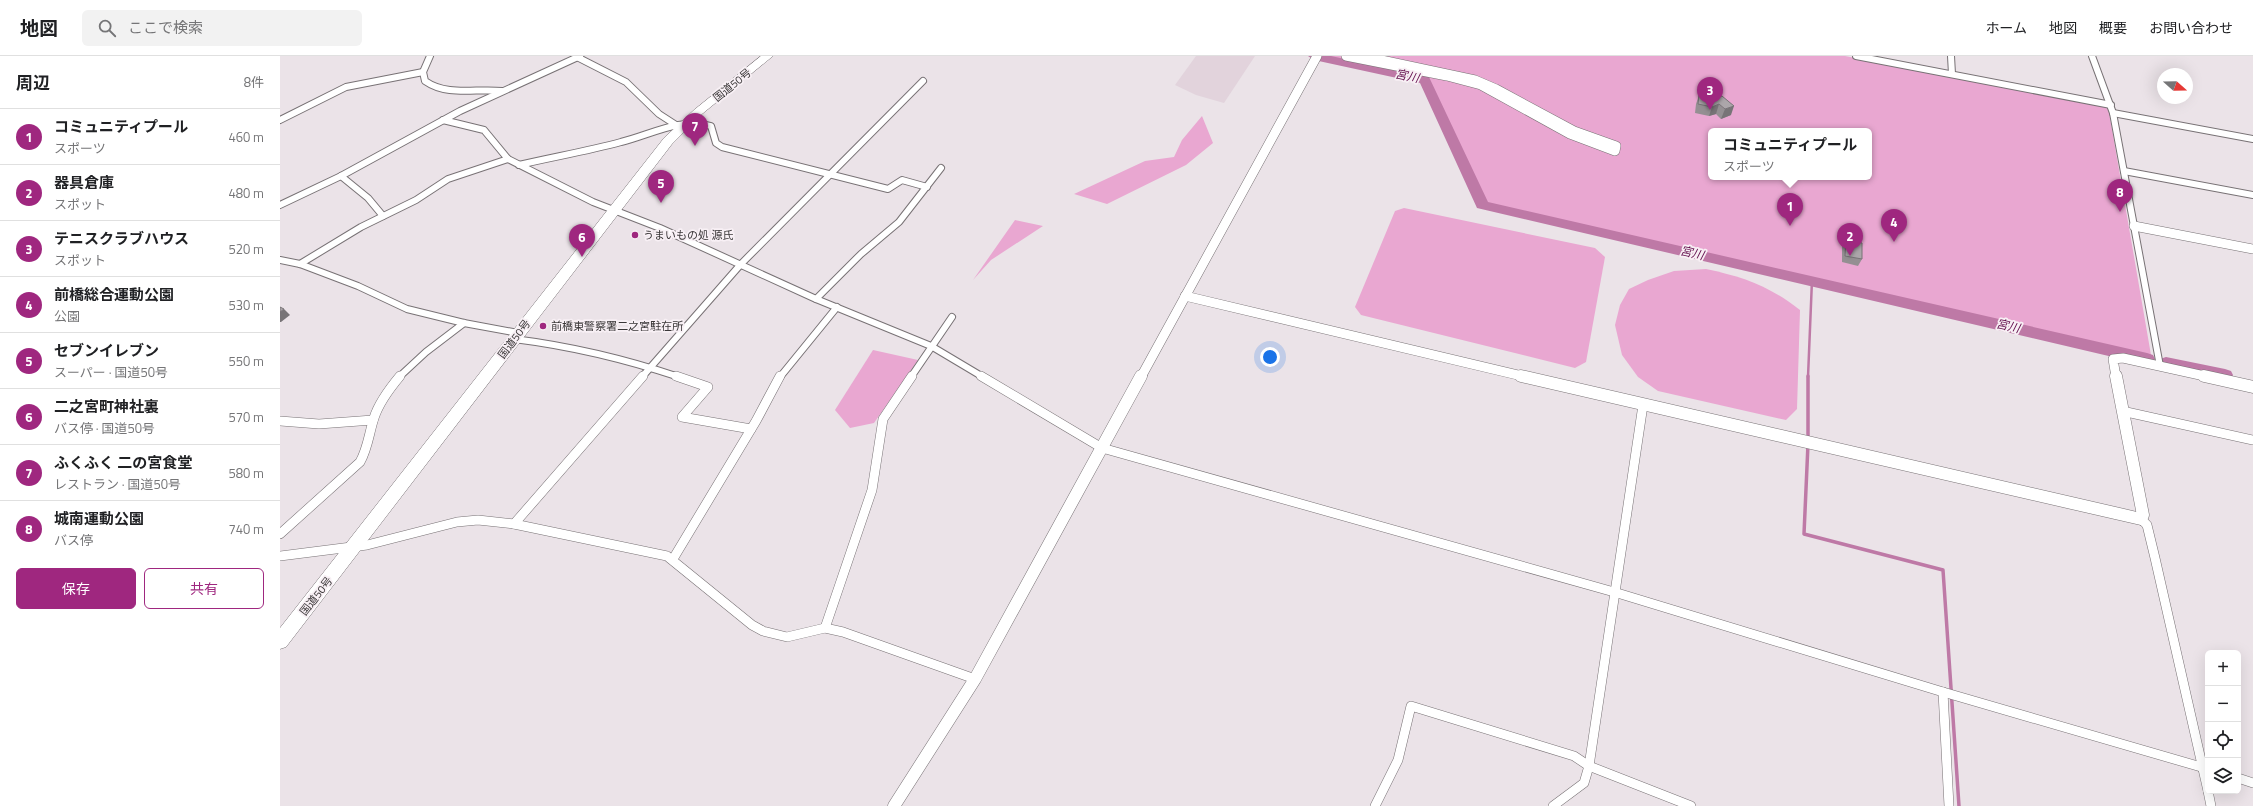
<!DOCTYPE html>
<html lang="ja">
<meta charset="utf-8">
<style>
:root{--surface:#fff;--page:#f2f2f2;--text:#202124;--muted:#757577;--line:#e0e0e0;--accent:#9f277f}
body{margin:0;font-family:"Titillium Web","Noto Sans JP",sans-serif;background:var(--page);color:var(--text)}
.controls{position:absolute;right:12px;bottom:12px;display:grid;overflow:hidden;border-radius:6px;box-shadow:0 4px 16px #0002}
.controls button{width:36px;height:36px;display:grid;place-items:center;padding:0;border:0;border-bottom:1px solid var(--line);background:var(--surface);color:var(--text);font:20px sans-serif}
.compass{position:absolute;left:1877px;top:12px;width:36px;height:36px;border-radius:50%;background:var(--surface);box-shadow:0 4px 16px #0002;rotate:110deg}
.you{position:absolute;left:990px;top:301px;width:14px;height:14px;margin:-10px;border:3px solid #fff;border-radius:50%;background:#1a73e8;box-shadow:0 0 0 6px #1a73e833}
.badge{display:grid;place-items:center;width:26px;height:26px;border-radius:50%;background:var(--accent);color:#fff;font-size:13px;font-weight:700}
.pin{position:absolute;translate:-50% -33px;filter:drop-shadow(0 1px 2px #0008)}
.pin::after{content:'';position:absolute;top:21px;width:14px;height:12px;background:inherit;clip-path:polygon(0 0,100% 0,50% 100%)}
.popup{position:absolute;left:1428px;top:72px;width:164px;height:52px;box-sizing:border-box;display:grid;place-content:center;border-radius:6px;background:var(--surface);filter:drop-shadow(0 1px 3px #0005);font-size:13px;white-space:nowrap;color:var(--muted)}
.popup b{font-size:15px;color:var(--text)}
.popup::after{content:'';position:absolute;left:50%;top:100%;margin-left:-8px;border:8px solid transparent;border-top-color:var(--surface)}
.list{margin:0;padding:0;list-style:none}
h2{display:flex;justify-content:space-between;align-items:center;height:52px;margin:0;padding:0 16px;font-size:17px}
h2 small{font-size:13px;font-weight:400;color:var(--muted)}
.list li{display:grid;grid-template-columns:26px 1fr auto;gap:12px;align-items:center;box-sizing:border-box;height:56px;padding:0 16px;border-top:1px solid var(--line)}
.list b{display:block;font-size:15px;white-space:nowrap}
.list p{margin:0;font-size:13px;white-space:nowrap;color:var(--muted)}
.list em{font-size:13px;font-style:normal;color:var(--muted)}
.actions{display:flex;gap:8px;padding:12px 16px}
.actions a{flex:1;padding:9px 0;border:1px solid var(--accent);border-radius:6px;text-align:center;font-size:14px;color:var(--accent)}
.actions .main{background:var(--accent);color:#fff}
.icon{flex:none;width:22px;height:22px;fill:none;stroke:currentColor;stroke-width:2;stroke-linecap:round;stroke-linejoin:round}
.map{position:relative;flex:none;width:1973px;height:750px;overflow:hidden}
header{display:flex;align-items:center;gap:24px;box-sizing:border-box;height:56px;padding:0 20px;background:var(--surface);border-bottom:1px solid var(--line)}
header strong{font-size:19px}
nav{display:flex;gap:22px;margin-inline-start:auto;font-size:14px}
.search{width:280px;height:36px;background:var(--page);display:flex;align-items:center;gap:10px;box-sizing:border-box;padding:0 14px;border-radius:6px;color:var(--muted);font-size:15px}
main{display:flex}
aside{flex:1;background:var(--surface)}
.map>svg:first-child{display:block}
.built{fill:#e2d3dc}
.green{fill:#e9a7d1;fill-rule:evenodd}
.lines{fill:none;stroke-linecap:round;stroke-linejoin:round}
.stream-far1{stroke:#be79a6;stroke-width:2.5}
.stream{stroke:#be79a6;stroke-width:3.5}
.river{fill:#be79a6;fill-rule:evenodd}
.street-far1-casing{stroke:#787275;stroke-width:8}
.street-casing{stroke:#787275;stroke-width:10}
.secondary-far1-casing{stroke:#787275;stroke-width:10}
.secondary-casing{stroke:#787275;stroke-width:13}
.highway-casing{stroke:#787275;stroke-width:1}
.street-far1{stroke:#fff;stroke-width:6}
.street{stroke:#fff;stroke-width:9}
.secondary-far1{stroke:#fff;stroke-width:9}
.secondary{stroke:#fff;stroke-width:12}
.highway{fill:#fff;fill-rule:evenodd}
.wall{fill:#948f92}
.shaded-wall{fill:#787477}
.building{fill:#aca6aa;stroke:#787477}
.poi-dot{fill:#9f277f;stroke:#f8f0f5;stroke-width:1.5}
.labels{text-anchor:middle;stroke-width:3.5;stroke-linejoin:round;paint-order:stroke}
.street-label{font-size:11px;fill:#3a3738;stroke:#f8f0f5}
.poi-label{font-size:11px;fill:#3a3738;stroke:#f8f0f5;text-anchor:start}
.water-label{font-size:12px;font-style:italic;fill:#630f4d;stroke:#f8f0f5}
</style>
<header>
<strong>地図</strong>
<div class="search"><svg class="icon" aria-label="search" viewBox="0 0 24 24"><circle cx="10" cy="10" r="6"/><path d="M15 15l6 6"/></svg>ここで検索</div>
<nav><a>ホーム</a><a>地図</a><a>概要</a><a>お問い合わせ</a></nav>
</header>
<main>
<aside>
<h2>周辺<small>8件</small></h2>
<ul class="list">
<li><span class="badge">1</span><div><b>コミュニティプール</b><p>スポーツ</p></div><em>460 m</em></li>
<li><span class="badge">2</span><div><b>器具倉庫</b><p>スポット</p></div><em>480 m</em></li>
<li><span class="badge">3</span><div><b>テニスクラブハウス</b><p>スポット</p></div><em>520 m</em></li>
<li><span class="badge">4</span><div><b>前橋総合運動公園</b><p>公園</p></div><em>530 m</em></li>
<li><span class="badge">5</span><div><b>セブンイレブン</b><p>スーパー · 国道50号</p></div><em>550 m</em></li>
<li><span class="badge">6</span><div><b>二之宮町神社裏</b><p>バス停 · 国道50号</p></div><em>570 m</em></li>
<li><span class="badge">7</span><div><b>ふくふく 二の宮食堂</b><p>レストラン · 国道50号</p></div><em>580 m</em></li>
<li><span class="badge">8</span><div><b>城南運動公園</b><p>バス停</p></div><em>740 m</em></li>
</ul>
<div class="actions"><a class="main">保存</a><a>共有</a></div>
</aside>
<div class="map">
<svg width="1973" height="750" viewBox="0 0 1973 750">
<rect width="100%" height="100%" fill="#ebe3e8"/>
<path class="built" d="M916,0H975L944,47L916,39L895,29Z"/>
<g class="green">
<path d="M1040,0H1565L1828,50L1871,299L1203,147L1148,21ZM1431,75H1589V121H1431Z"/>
<path d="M922,60L933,87L906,109L827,148L794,138L865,105L894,101L902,84Z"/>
<path d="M1124,152L1315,192L1325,201L1306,306L1295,312L1081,259L1075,251L1115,155Z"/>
<path d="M735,164L763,170L711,204L693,224Z"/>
<path d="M1426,213C1464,221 1489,230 1520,254L1517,353L1506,364L1378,335L1358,321L1342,299L1335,269L1340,249L1349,233L1368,224L1394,215Z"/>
<path d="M593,294L638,304L594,367L570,372L555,354Z"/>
</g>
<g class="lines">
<path class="stream-far1" d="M1528,321L1532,224"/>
<g class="stream">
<path d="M1528,320V383"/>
<path d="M1528,388L1524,478L1663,514L1679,750"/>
</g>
<g class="river">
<path d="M1028,0H1051L1149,21L1208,146L1867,297L1873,299L1875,303L1873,307L1867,309L1197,152L1140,27L1034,4Z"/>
<path d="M1886,301L1945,313L1951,315L1953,319L1951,323L1945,325L1880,311L1878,307L1880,303Z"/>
</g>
<defs>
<g id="street-far1">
<path d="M150,0L143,16L145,25C168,41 196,32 222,35"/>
<path d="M1576,0L1831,49"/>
<path d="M1671,0L1672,18"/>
<path d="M1812,0L1833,57L1880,310"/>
<path d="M297,1L346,26L379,58L396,69"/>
<path d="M1833,57L1973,83"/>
<path d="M0,64L66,31L143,16"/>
<path d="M163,64L204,74L228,103L313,146L380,172L536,243L651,290L703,321"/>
<path d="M239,109C273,101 308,95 341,86C370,79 401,61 431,70L436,87L442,91L608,133L622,124L647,131"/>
<path d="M1844,115L1973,139"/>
<path d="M61,120L88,142L103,160"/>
<path d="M0,149L61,120L180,55L300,0"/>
<path d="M0,204L20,208L78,230L127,253L184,267L238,277"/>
<path d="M20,208L81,171L136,144L168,123L228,103"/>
<path d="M536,243L581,198L619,166L661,112"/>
<path d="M234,283C290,290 345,303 399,321"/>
<path d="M119,321L146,296L184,267"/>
<path d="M362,321L461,208L643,25"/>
<path d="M500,321L557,251"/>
<path d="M631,321L672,261"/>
</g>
<g id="street">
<path d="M396,320L428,331L402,361L471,373"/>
<path d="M701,320L822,392L1334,536L1663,636L1928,713"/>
<path d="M1842,355L1973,384"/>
<path d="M0,365L39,368L93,364"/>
<path d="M1861,463L1867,469L1875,502L1928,735"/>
<path d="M234,468L363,320"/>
<path d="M0,478L80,406C88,392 89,377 94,362C99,346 110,332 120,320"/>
<path d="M0,500L87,489L177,466L198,464L234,468L387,500L472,569L483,575L507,581L545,572L563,576L695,623"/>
<path d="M393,503L476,365L500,320"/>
<path d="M545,572L592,434L603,363L632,320"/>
<path d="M1663,636L1669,750"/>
<path d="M1958,722L1973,727"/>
<path d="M1928,735L1931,750"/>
<path d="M1095,750L1118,704L1131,650L1294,700L1309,710L1411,750"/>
<path d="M1273,750L1304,727L1309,710L1363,349"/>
</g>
<g id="secondary-far1">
<path d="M1066,0L1167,20L1201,29L1290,78L1335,95L1336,90L1294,75L1216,33L1195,24L1083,0"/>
<path d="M1854,170L1973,193"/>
<path d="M905,240L1246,321"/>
<path d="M861,321L1037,0"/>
<path d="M1836,321L1833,303L1843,302L1929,321"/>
</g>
<g id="secondary">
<path d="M1241,320L1861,463L1863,459L1836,320"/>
<path d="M1924,320L1973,331"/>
<path d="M614,750L695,623L861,320"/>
</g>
<path id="highway" d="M481,0H493L422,58L392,88L6,591L0,593V572L384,82L414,54Z"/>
</defs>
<use href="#street-far1" class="street-far1-casing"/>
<use href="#street" class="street-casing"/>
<use href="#secondary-far1" class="secondary-far1-casing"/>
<use href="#secondary" class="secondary-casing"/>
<use href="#highway" class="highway-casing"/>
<use href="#street-far1" class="street-far1"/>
<use href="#street" class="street"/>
<use href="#secondary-far1" class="secondary-far1"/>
<use href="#secondary" class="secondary"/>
<use href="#highway" class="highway"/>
</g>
<g class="wall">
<path d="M1419,39L1433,42L1451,59L1441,63L1436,58L1429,60L1415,57L1416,48Z"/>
<path d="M1566,183L1582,203L1578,210L1562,206V190Z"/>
</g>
<g class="shaded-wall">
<path d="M1439,48L1436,58L1429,60L1432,51Z"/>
<path d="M1454,50L1451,59L1441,63L1445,53Z"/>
<path d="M4,253L10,259L1,266H0V256Z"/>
</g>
<g class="building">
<path d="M1419,39L1433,42L1442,40L1454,50L1445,53L1439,48L1432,51L1418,48Z"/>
<path d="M1566,183L1582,187V203L1565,200Z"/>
<path d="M0,251L4,253L0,256Z"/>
</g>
<g class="poi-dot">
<circle cx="355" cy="179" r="4"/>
<circle cx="263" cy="270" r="4"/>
</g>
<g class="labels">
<g class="street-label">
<text transform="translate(452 29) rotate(-39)" y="4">国道50号</text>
<text transform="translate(234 283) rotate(-53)" y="4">国道50号</text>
<text transform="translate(36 540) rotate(-52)" y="4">国道50号</text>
</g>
<g class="poi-label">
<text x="363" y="183">うまいもの処 源氏</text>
<text x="271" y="274">前橋東警察署二之宮駐在所</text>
</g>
<g class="water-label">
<text transform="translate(1127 20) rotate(12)" y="4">宮川</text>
<text transform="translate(1412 197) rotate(13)" y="4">宮川</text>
<text transform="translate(1728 270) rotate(13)" y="4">宮川</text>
</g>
</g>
</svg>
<div class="controls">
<button>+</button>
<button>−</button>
<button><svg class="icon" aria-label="locate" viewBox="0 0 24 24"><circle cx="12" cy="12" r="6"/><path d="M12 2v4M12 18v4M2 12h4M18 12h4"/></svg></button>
<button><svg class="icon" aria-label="layers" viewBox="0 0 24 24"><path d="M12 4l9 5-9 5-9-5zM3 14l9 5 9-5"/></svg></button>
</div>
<svg class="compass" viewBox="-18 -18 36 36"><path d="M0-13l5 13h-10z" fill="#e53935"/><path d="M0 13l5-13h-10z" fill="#757577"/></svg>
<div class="you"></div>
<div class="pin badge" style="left:1510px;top:170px">1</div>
<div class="popup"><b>コミュニティプール</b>スポーツ</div>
<div class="pin badge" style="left:1570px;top:200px">2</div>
<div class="pin badge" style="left:1430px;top:54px">3</div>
<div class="pin badge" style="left:1614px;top:186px">4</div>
<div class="pin badge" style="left:381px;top:147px">5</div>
<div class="pin badge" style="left:302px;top:201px">6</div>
<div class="pin badge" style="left:415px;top:90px">7</div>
<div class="pin badge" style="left:1840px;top:156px">8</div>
</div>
</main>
